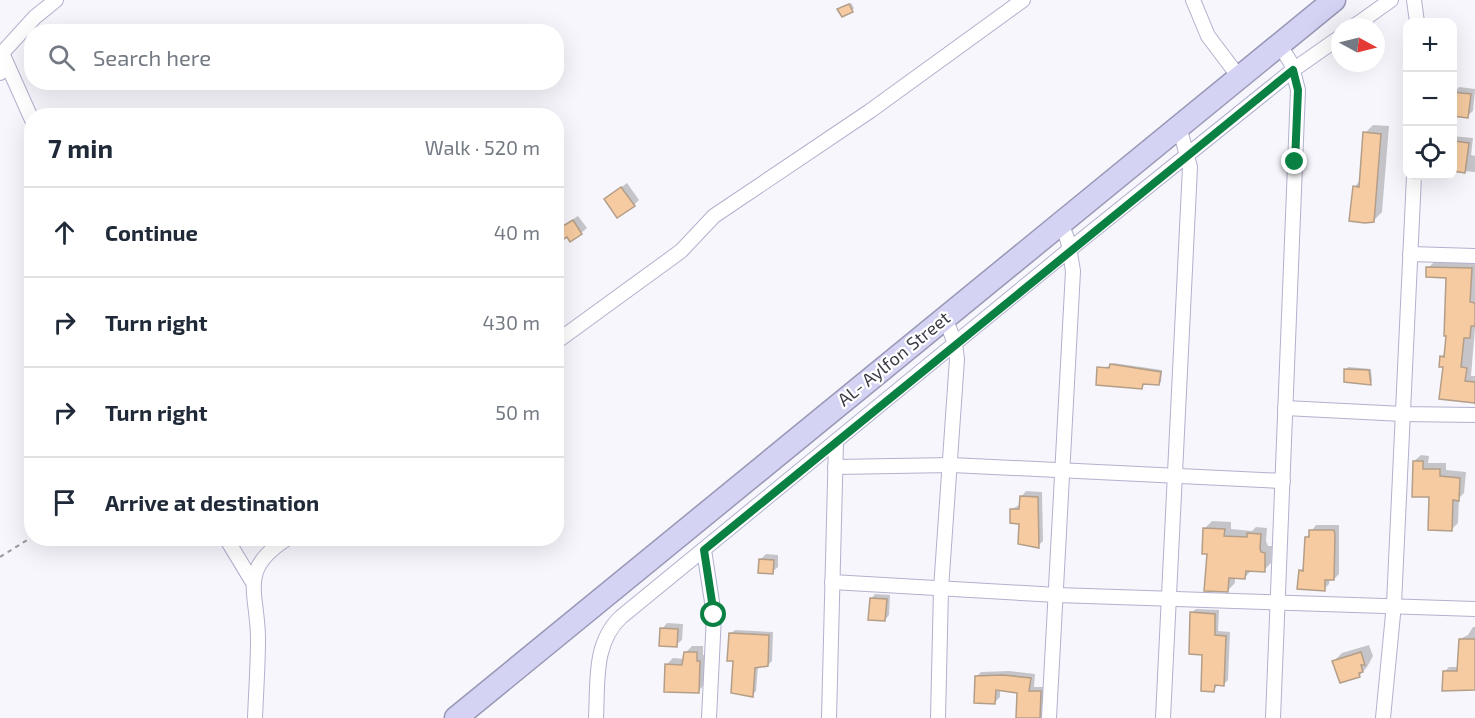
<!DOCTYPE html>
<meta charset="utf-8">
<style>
:root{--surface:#fff;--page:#f6f6f7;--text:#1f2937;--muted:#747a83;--line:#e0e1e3}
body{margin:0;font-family:"Exo 2",sans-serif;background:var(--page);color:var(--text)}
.controls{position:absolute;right:18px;top:18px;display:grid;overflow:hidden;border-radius:12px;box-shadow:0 6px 24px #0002}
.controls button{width:54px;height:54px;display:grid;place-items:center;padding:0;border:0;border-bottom:2px solid var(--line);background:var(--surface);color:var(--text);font:30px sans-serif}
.compass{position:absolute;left:1331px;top:18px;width:54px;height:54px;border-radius:50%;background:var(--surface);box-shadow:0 6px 24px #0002;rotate:97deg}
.stop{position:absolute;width:18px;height:18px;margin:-14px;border:4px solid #0b8043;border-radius:50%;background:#fff}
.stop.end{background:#0b8043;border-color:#fff;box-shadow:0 2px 6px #0008}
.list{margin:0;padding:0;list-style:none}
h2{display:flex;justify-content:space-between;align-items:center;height:78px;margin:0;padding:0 24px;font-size:26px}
h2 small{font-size:20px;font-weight:400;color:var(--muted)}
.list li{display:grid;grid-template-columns:39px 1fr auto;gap:18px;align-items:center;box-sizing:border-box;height:90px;padding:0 24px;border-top:2px solid var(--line)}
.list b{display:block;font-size:22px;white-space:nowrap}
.list em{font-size:20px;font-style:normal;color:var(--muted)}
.icon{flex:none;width:33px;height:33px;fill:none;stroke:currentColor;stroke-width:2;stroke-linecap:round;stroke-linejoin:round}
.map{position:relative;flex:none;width:1475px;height:718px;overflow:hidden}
.search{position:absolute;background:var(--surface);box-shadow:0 6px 24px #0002;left:24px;top:24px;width:540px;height:66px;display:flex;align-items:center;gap:15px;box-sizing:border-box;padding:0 21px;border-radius:24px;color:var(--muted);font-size:22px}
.panel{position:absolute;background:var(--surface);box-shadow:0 6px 24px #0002;left:24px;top:108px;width:540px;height:438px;border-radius:24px}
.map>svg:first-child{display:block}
.shadow{fill:#0003}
.building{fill:#f6cba1;stroke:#b49e88;stroke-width:1.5}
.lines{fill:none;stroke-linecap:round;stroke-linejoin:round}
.minor-casing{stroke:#b2b1ce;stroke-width:16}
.trunk-casing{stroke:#9897b5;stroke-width:25}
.path{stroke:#9898a1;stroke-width:2;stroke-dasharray:4.5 4.5;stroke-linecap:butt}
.minor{stroke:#fff;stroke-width:14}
.trunk{stroke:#d4d3f3;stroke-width:22}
.route{stroke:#0b8043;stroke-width:8}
.labels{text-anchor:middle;stroke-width:4.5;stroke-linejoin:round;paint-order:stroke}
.street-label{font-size:18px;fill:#3c3c47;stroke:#fff}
</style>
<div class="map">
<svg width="1475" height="718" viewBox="0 0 1475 718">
<rect width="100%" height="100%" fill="#f6f6fc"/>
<g class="shadow">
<path d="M851,3L854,8L852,11L841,7Z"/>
<path d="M1459,87L1475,89L1473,111L1467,116L1454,93Z"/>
<path d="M1373,125L1389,126L1382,212L1374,220L1354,187L1361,180L1365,133Z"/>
<path d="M1452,136L1473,138L1471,155L1475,156V172L1452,170Z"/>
<path d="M627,183L639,200L634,205L606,199Z"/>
<path d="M578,216L587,228L581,233L571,240L567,235L556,230Z"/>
<path d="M1434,262L1475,263V328L1471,376H1475V405L1444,366L1441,357L1446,352L1448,277L1428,268Z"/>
<path d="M1113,363L1162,370L1161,382L1159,384L1144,382L1142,388L1099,368L1111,366Z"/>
<path d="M1348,367L1371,369L1372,381L1370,383L1346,370Z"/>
<path d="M1421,455L1429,456L1428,463H1446V470L1466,472L1464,493L1459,498L1458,523L1452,529L1414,461Z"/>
<path d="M1026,491L1042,492L1043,541L1038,546L1012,509L1021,504V497Z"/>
<path d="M1212,521L1231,522V529L1252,531L1256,527L1267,528L1266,541L1268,546H1272L1271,563L1264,570H1252L1245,577H1235V583L1228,590L1208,552L1205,528Z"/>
<path d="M1316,525H1339V574L1334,579L1330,578L1329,584L1324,589L1300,571L1305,566L1306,538Z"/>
<path d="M766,554L778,555V567L772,572L761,559Z"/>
<path d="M875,594L890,595L889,615L885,620L871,599Z"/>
<path d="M1196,609L1219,610L1218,631L1230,632L1228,680L1224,684H1218L1214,690L1204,654L1189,643L1191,613Z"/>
<path d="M667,623L683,624L682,640L676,645L662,629Z"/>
<path d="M1473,627H1475V689L1444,672L1449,667H1459L1460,639L1468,635Z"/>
<path d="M735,630L773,632L772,661L768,665L758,666L756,691L752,695L730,634Z"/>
<path d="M1369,645L1373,656L1367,667L1359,676L1334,661L1342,653Z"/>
<path d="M692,646H703V655H706L705,684L698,691L666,665L673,658L684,659L685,653Z"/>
<path d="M1009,671L1035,674L1034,687H1046L1045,713L1040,718H1017L1019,691L1000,689V697L995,702L976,677L981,672Z"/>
</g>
<g class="building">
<path d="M849,4L853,12L842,17L837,9Z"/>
<path d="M1452,92L1471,94L1468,118L1452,116Z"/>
<path d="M1363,132L1381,134L1374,222L1365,223L1349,221L1353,186L1359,187Z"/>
<path d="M1454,141L1469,143L1465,173L1452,171Z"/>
<path d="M621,187L635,206L617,218L604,199Z"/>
<path d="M573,220L582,234L570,242L567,237L556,244V230Z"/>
<path d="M1426,267L1472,268L1470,302L1475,303V326H1471L1470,338H1464L1461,367L1467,368L1465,381L1475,382V403L1439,399L1443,367H1439L1440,356L1444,357L1446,336H1444L1446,278L1426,277Z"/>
<path d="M1110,364L1161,372L1159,385L1143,384L1142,389L1096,385L1097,367L1109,368Z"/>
<path d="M1344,369L1369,370L1371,385L1344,382Z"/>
<path d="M1413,461H1423V469H1440V476L1460,478L1459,501L1453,500L1452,531L1428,530L1429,497H1412Z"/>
<path d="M1020,496L1038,497L1039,548L1018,544L1019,524L1010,523V509H1019Z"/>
<path d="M1203,528L1225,529L1224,536L1247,537V533L1261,534L1260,548L1261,552L1265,553V572L1246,571L1245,579L1229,578L1228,592L1204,591L1207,554H1202Z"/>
<path d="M1309,530H1334L1335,535L1334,580H1325V591L1297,589L1299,570L1303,571L1305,537H1309Z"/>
<path d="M759,559L774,560L773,574L758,573Z"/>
<path d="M870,598L887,599L885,621L868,620Z"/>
<path d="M1190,612L1215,614V635L1226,636L1224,686L1215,685L1214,692L1201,691L1202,655L1189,654Z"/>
<path d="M660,628L678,629L677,647L659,646Z"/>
<path d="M729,633L769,635L768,666L755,668L753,697L731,693L733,661H727Z"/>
<path d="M1459,639H1475V690L1442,691L1443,671H1457Z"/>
<path d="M684,652H697V661H700L699,693L664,692L665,664L682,665Z"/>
<path d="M1361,652L1365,665H1361L1363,672L1359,673L1360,677L1340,683L1332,661Z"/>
<path d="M1003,675L1031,678L1029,691H1041L1040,718H1016L1017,693L996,690L995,704L974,703L975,676Z"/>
</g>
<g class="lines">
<defs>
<g id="minor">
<path d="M1193,0L1208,36L1239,77"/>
<path d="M1414,0L1417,22"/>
<path d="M1353,27L1391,0"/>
<path d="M3,55L32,120"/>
<path d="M0,73L3,52L35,17L56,0"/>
<path d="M1410,254L1475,256"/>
<path d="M556,342L681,251L714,216L870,111L1023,0"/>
<path d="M1285,408L1403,414L1475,415"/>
<path d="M835,467L952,465L1283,481"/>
<path d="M226,538L252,581"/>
<path d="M704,550L714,615L709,718"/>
<path d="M832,582L1057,595L1475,609"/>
<path d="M255,718C256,692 258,665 258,639C258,592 237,570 288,538"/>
<path d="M596,718C598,683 593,643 621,617L1069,250L1293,70L1340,37"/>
<path d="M829,718L836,442"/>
<path d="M938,718L941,589L957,359L955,344L945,317"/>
<path d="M1049,718L1073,271L1068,241L1061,223"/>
<path d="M1163,718L1190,167L1179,126"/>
<path d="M1273,718L1298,90L1291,63L1279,44"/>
<path d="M1383,718L1394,604L1414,176"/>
</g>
<path id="trunk" d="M456,718L1334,0"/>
</defs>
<use href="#minor" class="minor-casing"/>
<use href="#trunk" class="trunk-casing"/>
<path class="path" d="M0,557L32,537"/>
<use href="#minor" class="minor"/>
<use href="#trunk" class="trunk"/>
</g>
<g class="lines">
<path class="route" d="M714,615L704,550L1293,70L1298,90L1295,162"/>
</g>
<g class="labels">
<g class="street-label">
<text transform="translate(894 359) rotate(-39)" y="6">AL- Aylfon Street</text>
</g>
</g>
</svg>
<div class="controls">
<button>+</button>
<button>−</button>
<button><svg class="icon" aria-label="locate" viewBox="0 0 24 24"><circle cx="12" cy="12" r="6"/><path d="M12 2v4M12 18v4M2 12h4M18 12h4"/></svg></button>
</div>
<svg class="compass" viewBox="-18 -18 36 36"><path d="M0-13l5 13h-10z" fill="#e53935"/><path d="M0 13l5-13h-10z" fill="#747a83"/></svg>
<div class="stop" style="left:714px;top:615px"></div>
<div class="stop end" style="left:1295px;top:162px"></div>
<div class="search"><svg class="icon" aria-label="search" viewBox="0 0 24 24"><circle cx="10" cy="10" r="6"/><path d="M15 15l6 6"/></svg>Search here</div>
<section class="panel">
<h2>7 min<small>Walk · 520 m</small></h2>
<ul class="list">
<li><svg class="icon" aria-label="ahead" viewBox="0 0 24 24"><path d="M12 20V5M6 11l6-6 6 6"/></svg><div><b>Continue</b></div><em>40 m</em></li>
<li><svg class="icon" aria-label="right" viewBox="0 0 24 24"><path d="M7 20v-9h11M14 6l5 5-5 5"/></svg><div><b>Turn right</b></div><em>430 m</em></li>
<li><svg class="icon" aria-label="right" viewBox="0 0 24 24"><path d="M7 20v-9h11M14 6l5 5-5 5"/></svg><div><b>Turn right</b></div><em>50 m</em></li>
<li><svg class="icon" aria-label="arrive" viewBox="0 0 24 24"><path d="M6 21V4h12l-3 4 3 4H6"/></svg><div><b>Arrive at destination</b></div></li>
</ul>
</section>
</div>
